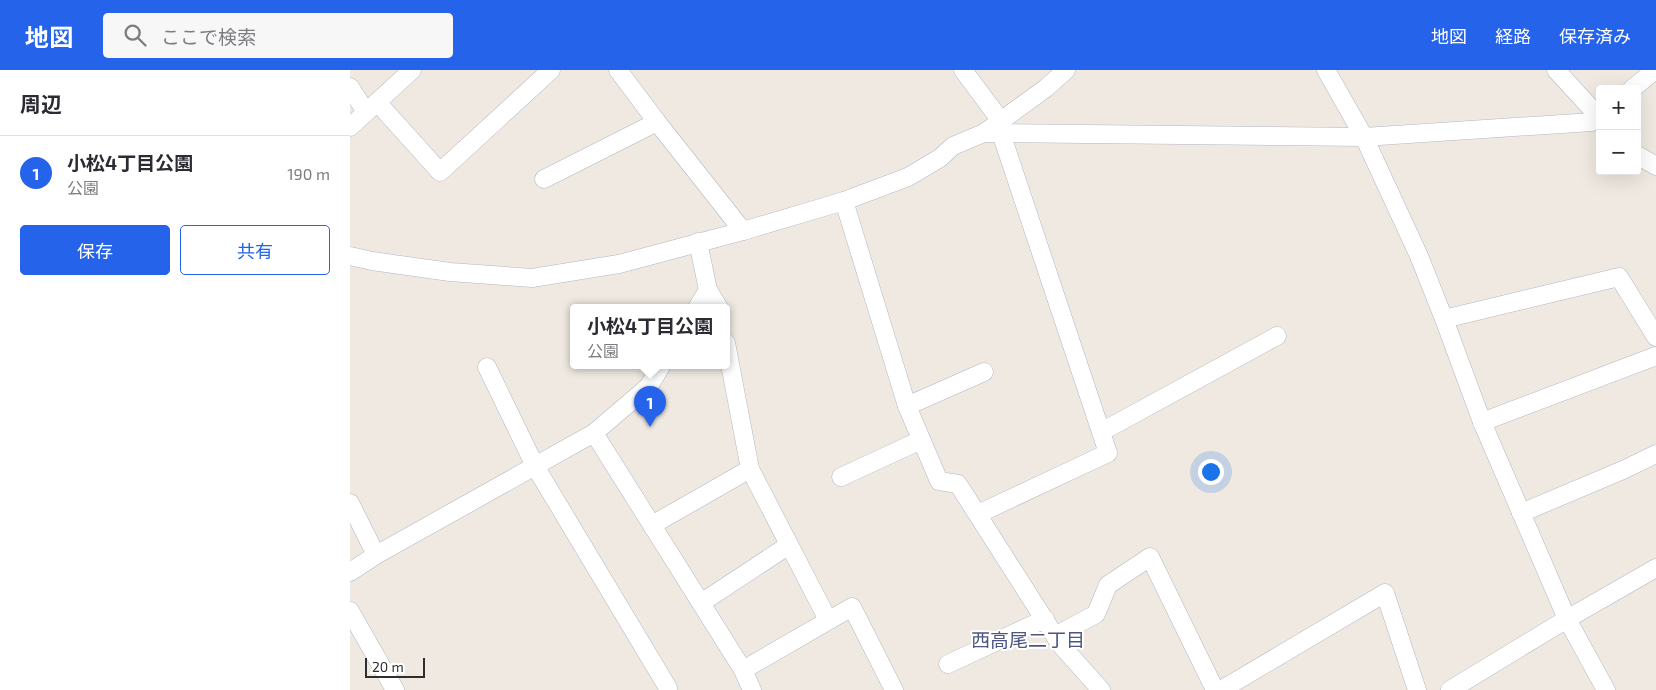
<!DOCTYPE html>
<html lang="ja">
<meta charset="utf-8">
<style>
:root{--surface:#fff;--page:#f7f7f7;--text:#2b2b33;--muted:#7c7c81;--line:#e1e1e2;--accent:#2563eb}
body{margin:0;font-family:"Exo 2","Noto Sans JP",sans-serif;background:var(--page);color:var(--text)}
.controls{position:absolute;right:15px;top:15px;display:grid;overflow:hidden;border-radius:5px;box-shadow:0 5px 20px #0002}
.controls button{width:45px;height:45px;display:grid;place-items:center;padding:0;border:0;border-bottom:1px solid var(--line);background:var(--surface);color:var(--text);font:25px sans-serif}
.scale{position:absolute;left:15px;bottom:12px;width:60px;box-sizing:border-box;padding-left:5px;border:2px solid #2e2e2e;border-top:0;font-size:14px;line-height:18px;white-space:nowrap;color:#2e2e2e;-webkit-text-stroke:4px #fff;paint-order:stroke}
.you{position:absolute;left:860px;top:401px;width:18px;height:18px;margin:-12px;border:4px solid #fff;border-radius:50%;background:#1a73e8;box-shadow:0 0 0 8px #1a73e833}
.badge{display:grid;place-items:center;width:32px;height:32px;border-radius:50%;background:var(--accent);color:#fff;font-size:16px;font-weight:700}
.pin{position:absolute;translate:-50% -41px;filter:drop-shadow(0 1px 2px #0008)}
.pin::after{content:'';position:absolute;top:26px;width:18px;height:15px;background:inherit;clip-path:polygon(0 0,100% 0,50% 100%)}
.popup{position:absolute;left:220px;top:234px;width:160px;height:65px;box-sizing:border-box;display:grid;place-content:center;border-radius:5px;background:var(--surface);filter:drop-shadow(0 1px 4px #0005);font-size:16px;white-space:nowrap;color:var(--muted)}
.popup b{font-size:19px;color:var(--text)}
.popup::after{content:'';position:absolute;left:50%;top:100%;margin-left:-10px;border:10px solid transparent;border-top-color:var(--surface)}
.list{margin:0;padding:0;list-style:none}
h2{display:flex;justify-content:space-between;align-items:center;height:65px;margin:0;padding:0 20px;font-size:21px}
h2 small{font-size:16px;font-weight:400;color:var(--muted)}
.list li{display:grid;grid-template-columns:32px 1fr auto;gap:15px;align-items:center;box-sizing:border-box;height:75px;padding:0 20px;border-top:1px solid var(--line)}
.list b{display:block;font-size:19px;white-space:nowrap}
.list p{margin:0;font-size:16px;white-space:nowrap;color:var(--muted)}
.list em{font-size:16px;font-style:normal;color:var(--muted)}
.actions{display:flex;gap:10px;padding:15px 20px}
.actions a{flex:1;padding:11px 0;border:1px solid var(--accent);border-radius:5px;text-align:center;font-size:18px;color:var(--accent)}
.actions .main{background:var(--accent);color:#fff}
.icon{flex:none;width:28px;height:28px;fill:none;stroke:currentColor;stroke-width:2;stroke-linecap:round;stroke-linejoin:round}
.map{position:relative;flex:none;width:1306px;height:620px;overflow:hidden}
header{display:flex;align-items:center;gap:30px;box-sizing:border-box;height:70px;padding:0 25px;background:var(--accent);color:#fff}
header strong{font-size:24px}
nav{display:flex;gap:28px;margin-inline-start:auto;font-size:18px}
.search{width:350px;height:45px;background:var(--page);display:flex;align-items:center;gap:12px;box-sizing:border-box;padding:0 18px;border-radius:5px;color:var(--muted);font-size:19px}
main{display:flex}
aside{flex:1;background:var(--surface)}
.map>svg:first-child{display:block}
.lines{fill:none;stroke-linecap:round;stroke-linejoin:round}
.street-casing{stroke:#b4b7c1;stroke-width:19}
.street{stroke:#fff;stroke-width:18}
.labels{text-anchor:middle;stroke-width:4;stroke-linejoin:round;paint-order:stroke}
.neighbourhood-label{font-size:19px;fill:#4d5680;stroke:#fff}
</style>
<header>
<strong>地図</strong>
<div class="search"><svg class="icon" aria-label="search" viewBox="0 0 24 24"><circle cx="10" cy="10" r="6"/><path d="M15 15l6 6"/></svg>ここで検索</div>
<nav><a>地図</a><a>経路</a><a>保存済み</a></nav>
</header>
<main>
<aside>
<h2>周辺<small></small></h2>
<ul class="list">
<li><span class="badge">1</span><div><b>小松4丁目公園</b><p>公園</p></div><em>190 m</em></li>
</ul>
<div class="actions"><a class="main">保存</a><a>共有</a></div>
</aside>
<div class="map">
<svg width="1306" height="620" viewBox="0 0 1306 620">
<rect width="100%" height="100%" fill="#efe9e1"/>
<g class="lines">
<defs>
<g id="street">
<path d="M268,0L307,52L393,161"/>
<path d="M613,0L651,51"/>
<path d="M976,0L1014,67L1069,186L1094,249L1132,352L1217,549L1256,620"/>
<path d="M1206,0L1250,48"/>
<path d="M0,17L16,42"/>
<path d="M1282,19L1305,0"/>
<path d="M27,32L90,102L201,0"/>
<path d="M0,57L62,0"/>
<path d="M634,63L1014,67L1242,52L1250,45"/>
<path d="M1287,85L1306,96"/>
<path d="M194,109L307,52"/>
<path d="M494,131L557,336L589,411L608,414L710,574L751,620"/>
<path d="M0,186L22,191L100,202L182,208L269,194L393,161L494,131L558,107L590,88L603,76L634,63L696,18L716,0"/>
<path d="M358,220L369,238"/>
<path d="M347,238L358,220L348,172"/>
<path d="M1094,249L1269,207L1306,267"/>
<path d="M376,273L400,399L478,550"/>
<path d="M137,297L185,396L318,618"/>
<path d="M557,336L634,302"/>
<path d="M1132,352L1306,286"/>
<path d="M751,362L927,266"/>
<path d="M244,363L393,600L402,620"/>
<path d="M491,407L571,370"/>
<path d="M0,433L26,485"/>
<path d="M1171,443L1273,400L1306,384"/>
<path d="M628,444L758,383L651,63"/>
<path d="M302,455L400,399"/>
<path d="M0,502L26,485L244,363L299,316L311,296"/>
<path d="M351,533L439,475"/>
<path d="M0,541L45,620"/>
<path d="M705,566L746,544L758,515L800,487L865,620"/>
<path d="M598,594L695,549"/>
<path d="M393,600L502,537L544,620"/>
<path d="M871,620L1035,523L1067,620"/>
<path d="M1100,620L1217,549L1306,498"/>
</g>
</defs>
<use href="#street" class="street-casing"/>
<use href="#street" class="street"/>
</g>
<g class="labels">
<g class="neighbourhood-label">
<text x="678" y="577">西高尾二丁目</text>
</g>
</g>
</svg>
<div class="controls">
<button>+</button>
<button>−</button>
</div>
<div class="scale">20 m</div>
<div class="you"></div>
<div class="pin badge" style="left:300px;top:357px">1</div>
<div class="popup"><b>小松4丁目公園</b>公園</div>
</div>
</main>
